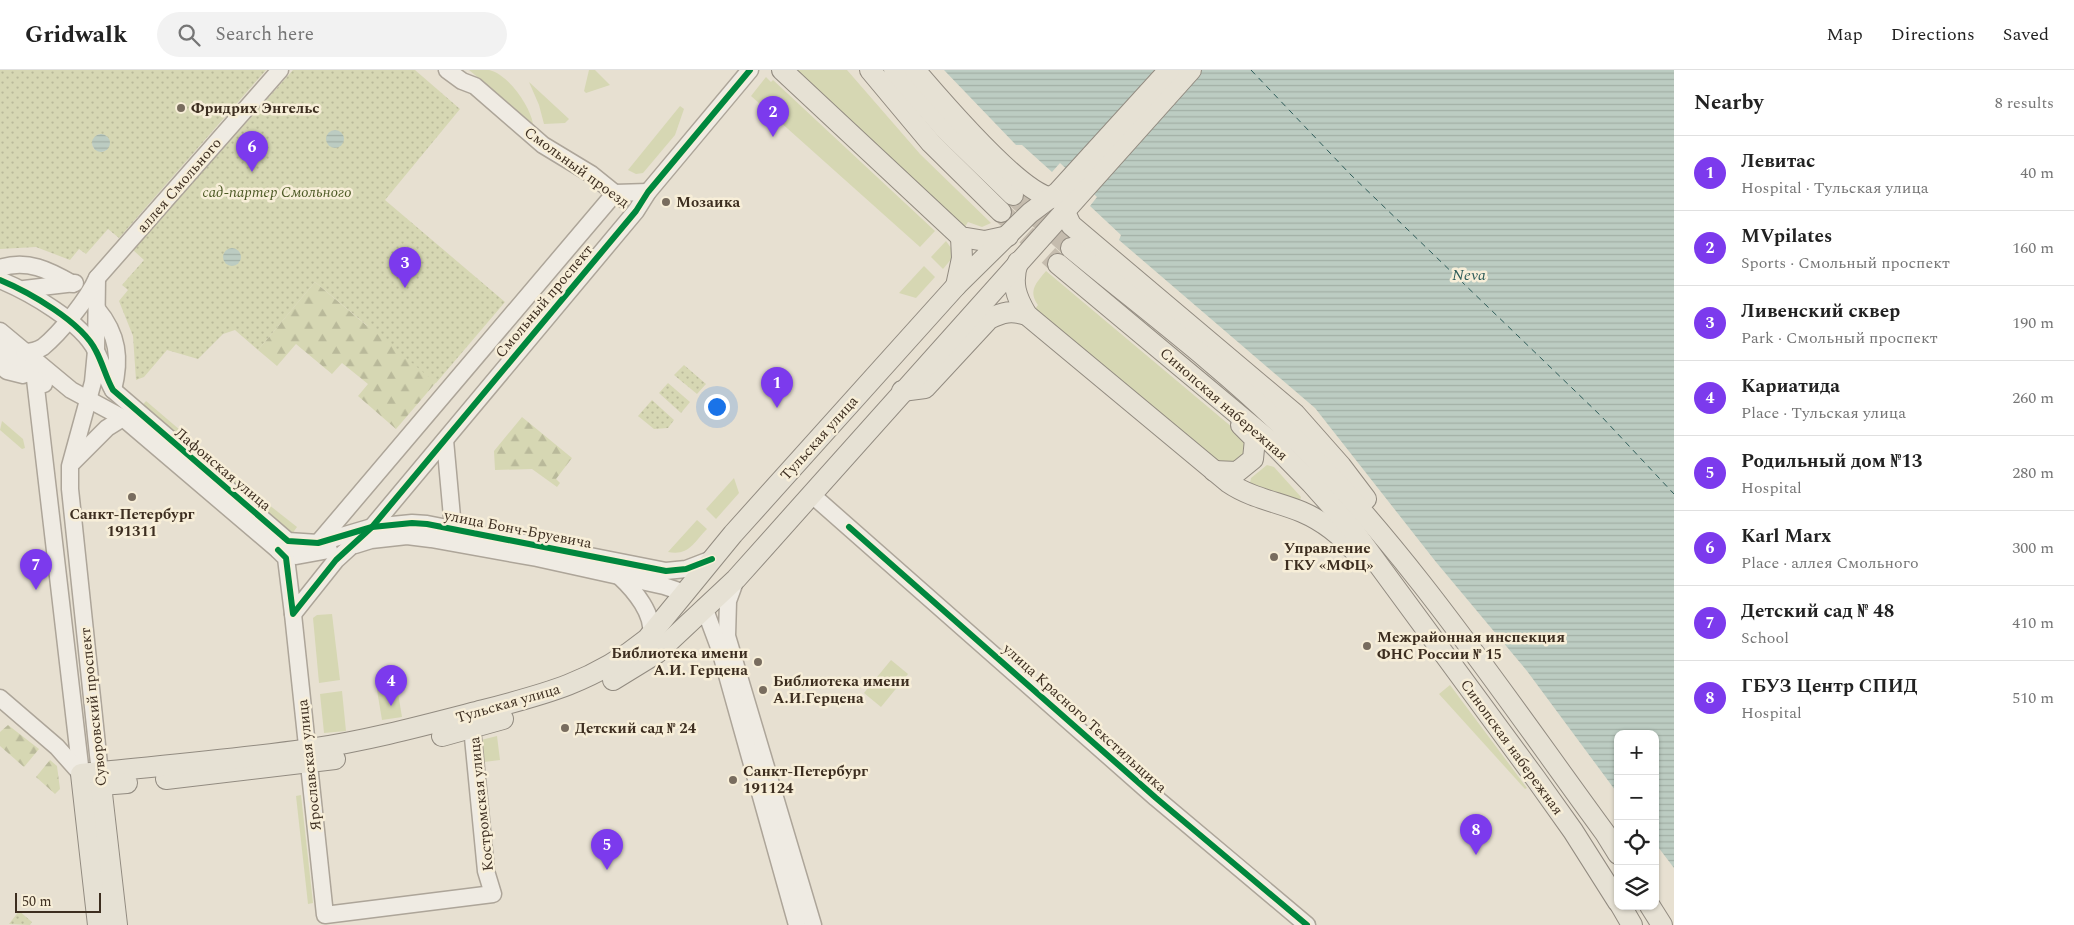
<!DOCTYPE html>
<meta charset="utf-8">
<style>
:root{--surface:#fff;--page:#f2f2f2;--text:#222;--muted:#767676;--line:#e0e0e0;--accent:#7c3aed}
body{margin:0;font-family:Spectral,serif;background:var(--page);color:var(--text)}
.controls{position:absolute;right:15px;bottom:15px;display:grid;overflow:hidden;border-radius:10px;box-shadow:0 1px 4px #0004}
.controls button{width:45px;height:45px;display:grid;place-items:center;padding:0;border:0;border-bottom:1px solid var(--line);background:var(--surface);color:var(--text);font:25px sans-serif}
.scale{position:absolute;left:15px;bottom:12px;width:86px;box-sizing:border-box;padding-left:5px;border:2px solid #3d2e20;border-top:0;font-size:14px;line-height:18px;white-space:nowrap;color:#3d2e20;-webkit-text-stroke:4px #f7eed8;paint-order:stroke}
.you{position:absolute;left:716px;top:336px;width:18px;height:18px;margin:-12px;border:4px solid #fff;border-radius:50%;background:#1a73e8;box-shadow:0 0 0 8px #1a73e833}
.badge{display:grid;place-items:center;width:32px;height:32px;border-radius:50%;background:var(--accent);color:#fff;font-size:16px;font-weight:700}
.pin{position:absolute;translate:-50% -41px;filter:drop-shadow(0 1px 2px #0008)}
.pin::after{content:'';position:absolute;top:26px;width:18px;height:15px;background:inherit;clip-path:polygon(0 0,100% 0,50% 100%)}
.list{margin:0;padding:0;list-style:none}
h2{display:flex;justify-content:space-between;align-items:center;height:65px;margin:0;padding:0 20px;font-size:21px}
h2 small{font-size:16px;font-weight:400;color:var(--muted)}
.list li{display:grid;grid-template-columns:32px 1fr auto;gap:15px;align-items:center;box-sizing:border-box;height:75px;padding:0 20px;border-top:1px solid var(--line)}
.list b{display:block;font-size:19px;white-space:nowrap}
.list p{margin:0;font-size:16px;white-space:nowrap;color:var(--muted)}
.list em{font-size:16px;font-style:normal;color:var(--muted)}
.icon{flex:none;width:28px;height:28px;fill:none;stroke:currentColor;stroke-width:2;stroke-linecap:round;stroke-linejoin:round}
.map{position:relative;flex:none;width:1674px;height:855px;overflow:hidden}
header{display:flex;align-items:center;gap:30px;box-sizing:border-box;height:70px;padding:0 25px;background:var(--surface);border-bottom:1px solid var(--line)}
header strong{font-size:24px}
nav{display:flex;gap:28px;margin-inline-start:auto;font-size:18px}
.search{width:350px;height:45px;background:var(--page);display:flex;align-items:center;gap:12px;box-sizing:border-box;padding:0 18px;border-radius:28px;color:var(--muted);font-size:19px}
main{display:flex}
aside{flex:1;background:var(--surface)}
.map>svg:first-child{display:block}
.grass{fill:#d6d7b3}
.forest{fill:url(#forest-firs)}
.park{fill:url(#park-dots);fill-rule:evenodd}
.water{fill:url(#water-rules)}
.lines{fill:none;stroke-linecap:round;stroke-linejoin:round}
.ferry{stroke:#2f5d5a;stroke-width:1;stroke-dasharray:6 5;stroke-linecap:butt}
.major-tunnel{stroke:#c5bcae;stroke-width:20;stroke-dasharray:20 10;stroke-linecap:butt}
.minor-casing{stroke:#ada599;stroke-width:19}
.major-casing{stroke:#928b80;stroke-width:22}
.minor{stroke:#efebe3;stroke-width:16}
.major{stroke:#e6e1d4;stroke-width:20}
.cycleway-casing{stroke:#f7eed8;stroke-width:9}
.cycleway{stroke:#00873e;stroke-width:6}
.poi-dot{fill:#786c5e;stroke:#f7eed8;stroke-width:2}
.labels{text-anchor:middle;stroke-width:5;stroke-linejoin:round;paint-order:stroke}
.poi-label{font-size:15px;font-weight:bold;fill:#3d2e20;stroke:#f7eed8;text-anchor:start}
.street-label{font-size:15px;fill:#3d2e20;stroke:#f7eed8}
.park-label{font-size:15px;font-style:italic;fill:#4d5a26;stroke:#f7eed8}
.water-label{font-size:16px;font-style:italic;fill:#2f5d5a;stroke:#f7eed8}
</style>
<header>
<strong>Gridwalk</strong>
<div class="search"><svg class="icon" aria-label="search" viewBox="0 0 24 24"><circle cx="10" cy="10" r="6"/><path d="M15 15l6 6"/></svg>Search here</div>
<nav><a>Map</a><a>Directions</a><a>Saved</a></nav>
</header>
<main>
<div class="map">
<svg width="1674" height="855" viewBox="0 0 1674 855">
<defs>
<pattern id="forest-firs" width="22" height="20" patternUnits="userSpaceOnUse" patternTransform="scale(1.25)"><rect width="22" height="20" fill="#d6d7b3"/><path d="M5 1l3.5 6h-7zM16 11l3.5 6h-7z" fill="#b9b99a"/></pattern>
<pattern id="park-dots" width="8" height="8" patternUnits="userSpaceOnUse" patternTransform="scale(1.25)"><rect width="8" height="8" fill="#d6d7b3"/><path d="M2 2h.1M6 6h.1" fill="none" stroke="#b9b99a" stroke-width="1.8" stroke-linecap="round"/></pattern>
<pattern id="water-rules" width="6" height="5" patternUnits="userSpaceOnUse" patternTransform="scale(1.25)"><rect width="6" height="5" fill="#bcccc2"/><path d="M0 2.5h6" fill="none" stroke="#a2b0a6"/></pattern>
</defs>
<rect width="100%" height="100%" fill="#e7e0d1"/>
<g class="grass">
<path d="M469,0C475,0 483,0 489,0C508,4 530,36 533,54Z"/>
<path d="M589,0H595L610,15L586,23L584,21Z"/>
<path d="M791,0H847L920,84L991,153L982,157L968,152L963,160Z"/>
<path d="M766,7L771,12L773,10L935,161L920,177L751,26Z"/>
<path d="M529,12L569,49L565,53L544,54L539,35Z"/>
<path d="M680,36L684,39L675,65L643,103L636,104L628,100Z"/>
<path d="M946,171L951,178L953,187L943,199L931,187Z"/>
<path d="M924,196L935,207L916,228L899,223Z"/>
<path d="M1046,201L1239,363L1243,367L1246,379L1239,391L1219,395L1033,242L1038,235C1028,221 1036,213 1046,201Z"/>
<path d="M146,331L194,372L189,378L141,337Z"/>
<path d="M2,351L23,369L25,378L22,379L0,360Z"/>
<path d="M201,378L252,421L246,428L196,385Z"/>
<path d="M1267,395L1274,397L1301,427L1300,430L1250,413L1251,408Z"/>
<path d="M734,408L739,423L716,449L706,439Z"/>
<path d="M259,427L297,457L292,464L253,434Z"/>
<path d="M697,450L707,459C693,473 689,486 668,482Z"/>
<path d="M332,544L340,610L319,613L313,548L317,545Z"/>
<path d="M891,590L908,604L881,637L864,623Z"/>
<path d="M1450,615L1527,718L1525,719L1439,624Z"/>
<path d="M397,617L402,647L382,650L377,620Z"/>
<path d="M342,621L346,661L324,663L320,624Z"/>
<path d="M497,666L500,690L484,692L481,670Z"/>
<path d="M301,725L313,833L308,834L296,726Z"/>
</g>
<g class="forest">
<path d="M315,212L366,255L444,303L396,359L358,326L368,314L342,293L332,304L296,274L277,296L258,280Z"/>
<path d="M522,347L572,388L556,409L560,413L557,417L532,399L495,400L494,381Z"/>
<path d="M8,655L39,679L24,697L0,676V662Z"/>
<path d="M50,690L57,696L60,719L55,724L36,707Z"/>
</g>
<g class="park">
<path d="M0,0H266L119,168L108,159L86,184L79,179L70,190L36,177L0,179ZM101,64L106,80L102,82L94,79L92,74L97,65Z"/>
<path d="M293,0H415L460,39L385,130L505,232L436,313L315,212L258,280L235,260L223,264L198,289L167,280L144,307L136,310L133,266L119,231L128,220L122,215L144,190L133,180Z"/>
<path d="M684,295L706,314L697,324L674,305Z"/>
<path d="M668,313L690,332L681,343L659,323Z"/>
<path d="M652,330L674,350L668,358L654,359L638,346Z"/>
<path d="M19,841L32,852L30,855L9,854Z"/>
</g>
<g class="water">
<path d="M944,0H1674V798L1655,773V664H1618V724L1527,601L1436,492L1315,338L1119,170L1121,165L1090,136L1097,127L1060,93L1052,102L1022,75H1016Z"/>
<circle cx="335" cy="69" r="9"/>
<circle cx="101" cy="73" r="9"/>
<circle cx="232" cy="187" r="9"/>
</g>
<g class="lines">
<path class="ferry" d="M1251,0L1350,104L1601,346L1674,424"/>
<g class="major-tunnel">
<path d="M1013,125L1071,178"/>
<path d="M1004,145L1058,194"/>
</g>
<defs>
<g id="minor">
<path d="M447,0L462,11L475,16L543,75L591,104L622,129"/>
<path d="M0,198C27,189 49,200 73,214"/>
<path d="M97,208L96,281L93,312L70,396V419L101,713"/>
<path d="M0,210C29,222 82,252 96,281C103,294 106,308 113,320L288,471L318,473L372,457L412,453L427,454L666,501L686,499L712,489"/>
<path d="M24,219L75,213"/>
<path d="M97,239C118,264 121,289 113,320"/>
<path d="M0,261L71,320L123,348L278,480L296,486L329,480"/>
<path d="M0,277L13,291L44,314"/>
<path d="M24,282C30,282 37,281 43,277C60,263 88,229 97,208L280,0"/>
<path d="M0,295L7,301L23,305"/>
<path d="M35,309L81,704"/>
<path d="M445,370L453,458"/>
<path d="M73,392L107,358L123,348"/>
<path d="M811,424L1156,728L1307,855"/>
<path d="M318,473L615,123L648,122"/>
<path d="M355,475L371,470L407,466L431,469L537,488L664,516L685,523"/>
<path d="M278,480L286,488L293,544L336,490L372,457L636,141L648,122L750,0"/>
<path d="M620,507C635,521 654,544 651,565"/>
<path d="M736,509L728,531L727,566L813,855"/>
<path d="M704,537L720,580L797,855"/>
<path d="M293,544L325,845L493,824L486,801L471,647"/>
<path d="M0,628L57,677L81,704"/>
</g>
<g id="major">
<path d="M782,0L961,167L985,171L1008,166"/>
<path d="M870,0L931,73L1001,142"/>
<path d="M894,0L945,59L1013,125"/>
<path d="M915,0C939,28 1019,122 1052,128"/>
<path d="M1064,140L1071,155L1295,344L1341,396L1366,429"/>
<path d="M1071,178C1141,236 1216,292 1282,356C1406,477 1503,624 1605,763L1618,784"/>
<path d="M1018,192C1011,213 1016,227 1027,245L1229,413C1251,428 1278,432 1302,442C1323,451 1342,466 1357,484"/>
<path d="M1058,194L1270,371L1311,413L1353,460L1536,709L1573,761L1618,832"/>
<path d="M956,216L962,188L961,167"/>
<path d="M902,321L925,318L989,249C1003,242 1011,240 1027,245"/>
<path d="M1214,401L1237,402L1253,389L1255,369L1241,355"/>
<path d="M613,610L657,583L736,509L1191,0"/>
<path d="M442,666L503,649"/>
<path d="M166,709L335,689"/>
<path d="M1621,836L1632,855"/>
<path d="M1650,836L1662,855"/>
<path d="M98,855L81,704C157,696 234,690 310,679C365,671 418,657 472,643C538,626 592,614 647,569L733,464L956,216L1030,143L1058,122L1169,0"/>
<path d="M117,855L101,715L127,713"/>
</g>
</defs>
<use href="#minor" class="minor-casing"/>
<use href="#major" class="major-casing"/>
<use href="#minor" class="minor"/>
<use href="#major" class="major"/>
<defs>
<g id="cycleway">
<path d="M0,210C29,222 82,252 96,281C103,294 106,308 113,320L288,471L318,473L372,457L412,453L427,454L666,501L686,499L712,489"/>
<path d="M849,457L1156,728L1307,855"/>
<path d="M278,480L286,488L293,544L336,490L372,457L636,141L648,122L750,0"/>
</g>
</defs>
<use href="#cycleway" class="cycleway-casing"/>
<use href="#cycleway" class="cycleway"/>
</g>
<g class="poi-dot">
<circle cx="181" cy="38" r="5"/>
<circle cx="666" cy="132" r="5"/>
<circle cx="132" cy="427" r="5"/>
<circle cx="1274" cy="487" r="5"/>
<circle cx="1367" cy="576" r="5"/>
<circle cx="758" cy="592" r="5"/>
<circle cx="763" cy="620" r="5"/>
<circle cx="565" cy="658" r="5"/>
<circle cx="733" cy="710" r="5"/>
</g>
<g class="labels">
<g class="poi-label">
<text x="191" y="43">Фридрих Энгельс</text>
<text x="676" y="137">Мозаика</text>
<text x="132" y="449" text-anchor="middle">Санкт-Петербург<tspan x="132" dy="17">191311</tspan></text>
<text x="1284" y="483">Управление<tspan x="1284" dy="17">ГКУ «МФЦ»</tspan></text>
<text x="1377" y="572">Межрайонная инспекция<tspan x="1377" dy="17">ФНС России № 15</tspan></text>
<text x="748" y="588" text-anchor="end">Библиотека имени<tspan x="748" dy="17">А.И. Герцена</tspan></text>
<text x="773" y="616">Библиотека имени<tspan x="773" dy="17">А.И.Герцена</tspan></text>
<text x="575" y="663">Детский сад № 24</text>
<text x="743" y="706">Санкт-Петербург<tspan x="743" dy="17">191124</tspan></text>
</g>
<g class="street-label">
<text transform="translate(577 97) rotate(36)" y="5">Смольный проезд</text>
<text transform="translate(179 115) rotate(-49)" y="5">аллея Смольного</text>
<text transform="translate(544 231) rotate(-50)" y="5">Смольный проспект</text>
<text transform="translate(1224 334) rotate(41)" y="5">Синопская набережная</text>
<text transform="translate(819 368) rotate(-48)" y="5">Тульская улица</text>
<text transform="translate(223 399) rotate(40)" y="5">Лафонская улица</text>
<text transform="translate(518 459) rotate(11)" y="5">улица Бонч-Бруевича</text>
<text transform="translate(508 633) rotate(-16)" y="5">Тульская улица</text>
<text transform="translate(93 637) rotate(-96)" y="5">Суворовский проспект</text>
<text transform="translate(1085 648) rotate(42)" y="5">улица Красного Текстильщика</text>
<text transform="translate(1512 677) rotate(54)" y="5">Синопская набережная</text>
<text transform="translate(309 695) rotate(-96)" y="5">Ярославская улица</text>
<text transform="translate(481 734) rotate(-96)" y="5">Костромская улица</text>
</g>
<g class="park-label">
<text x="277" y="127">сад-партер Смольного</text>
</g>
<g class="water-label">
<text x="1469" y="210">Neva</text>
</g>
</g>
</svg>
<div class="controls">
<button>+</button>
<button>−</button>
<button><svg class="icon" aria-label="locate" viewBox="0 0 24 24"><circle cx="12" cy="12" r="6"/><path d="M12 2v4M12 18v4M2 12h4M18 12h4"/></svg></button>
<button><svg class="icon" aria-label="layers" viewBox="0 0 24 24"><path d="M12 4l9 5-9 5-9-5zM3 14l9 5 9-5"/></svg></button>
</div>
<div class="scale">50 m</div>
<div class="you"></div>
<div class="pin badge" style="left:777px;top:338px">1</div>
<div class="pin badge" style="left:773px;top:67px">2</div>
<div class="pin badge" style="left:405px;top:218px">3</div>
<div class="pin badge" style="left:391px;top:636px">4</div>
<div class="pin badge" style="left:607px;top:800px">5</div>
<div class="pin badge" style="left:252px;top:102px">6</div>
<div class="pin badge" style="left:36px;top:520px">7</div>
<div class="pin badge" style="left:1476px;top:785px">8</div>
</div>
<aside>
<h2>Nearby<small>8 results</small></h2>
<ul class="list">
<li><span class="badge">1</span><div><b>Левитас</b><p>Hospital · Тульская улица</p></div><em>40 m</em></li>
<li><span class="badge">2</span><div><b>MVpilates</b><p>Sports · Смольный проспект</p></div><em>160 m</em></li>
<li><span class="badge">3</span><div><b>Ливенский сквер</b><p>Park · Смольный проспект</p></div><em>190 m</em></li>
<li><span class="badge">4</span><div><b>Кариатида</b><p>Place · Тульская улица</p></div><em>260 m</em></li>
<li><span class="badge">5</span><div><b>Родильный дом №13</b><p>Hospital</p></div><em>280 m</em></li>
<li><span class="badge">6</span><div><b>Karl Marx</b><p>Place · аллея Смольного</p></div><em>300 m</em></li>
<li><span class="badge">7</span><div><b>Детский сад № 48</b><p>School</p></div><em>410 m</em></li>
<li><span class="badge">8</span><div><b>ГБУЗ Центр СПИД</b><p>Hospital</p></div><em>510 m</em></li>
</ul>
</aside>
</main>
